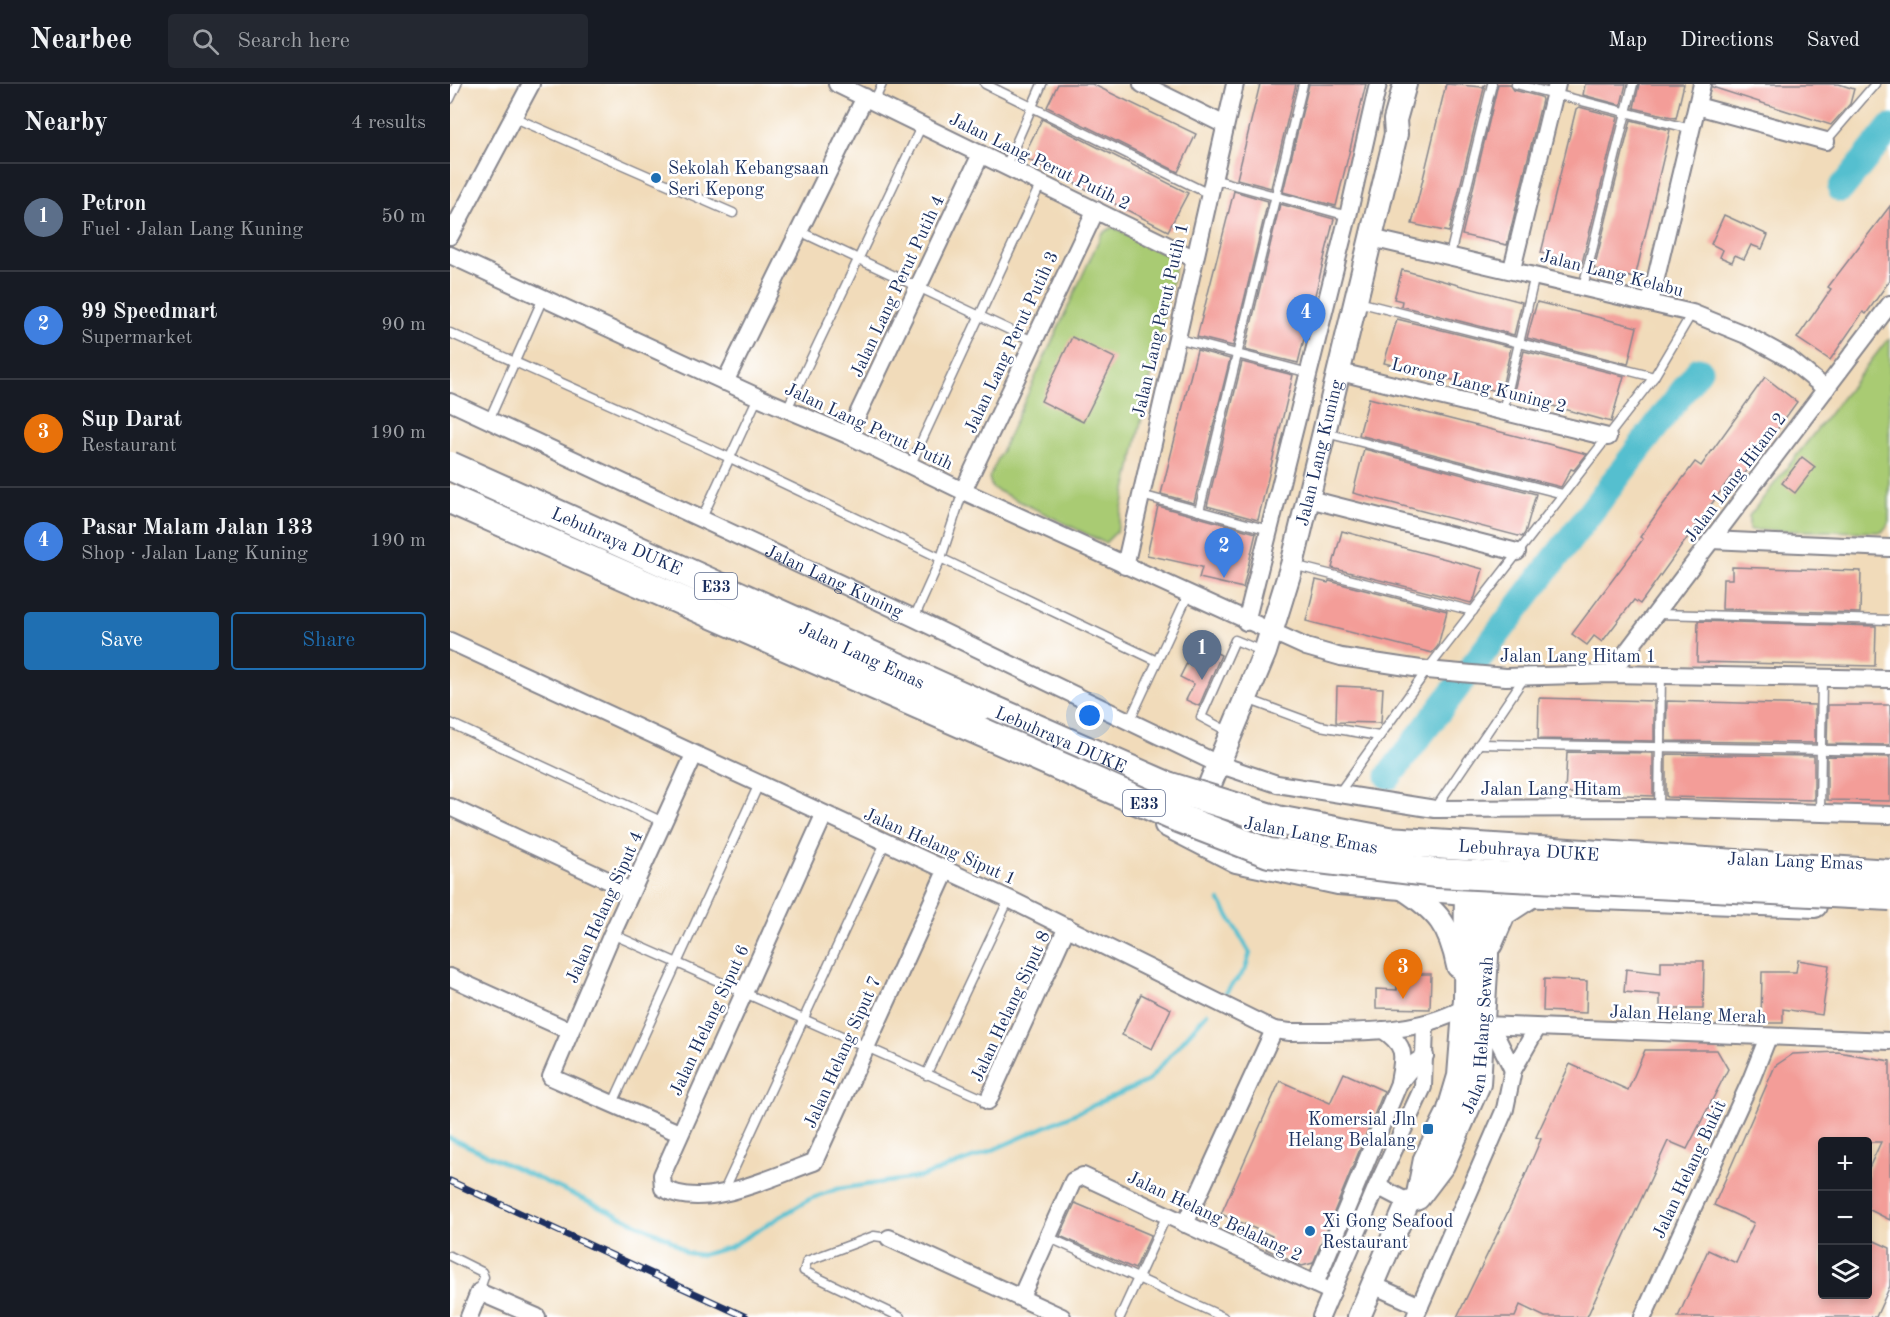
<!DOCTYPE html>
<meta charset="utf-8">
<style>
:root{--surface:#171b24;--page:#242831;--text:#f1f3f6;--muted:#9ea1a6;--line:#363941;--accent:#1f6fb2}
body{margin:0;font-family:"Old Standard TT",serif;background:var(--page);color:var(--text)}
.controls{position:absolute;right:18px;bottom:18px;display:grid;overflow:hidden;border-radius:6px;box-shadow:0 3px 9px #0003}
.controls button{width:54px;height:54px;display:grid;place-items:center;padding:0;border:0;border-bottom:2px solid var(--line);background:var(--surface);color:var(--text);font:30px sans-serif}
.you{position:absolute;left:640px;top:632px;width:21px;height:21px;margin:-15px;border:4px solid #fff;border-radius:50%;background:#1a73e8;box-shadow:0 0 0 9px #1a73e833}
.badge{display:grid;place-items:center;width:39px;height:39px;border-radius:50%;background:var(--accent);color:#fff;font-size:20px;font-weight:700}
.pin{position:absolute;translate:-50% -50px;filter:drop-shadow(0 2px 3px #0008)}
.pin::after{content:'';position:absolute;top:32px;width:21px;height:18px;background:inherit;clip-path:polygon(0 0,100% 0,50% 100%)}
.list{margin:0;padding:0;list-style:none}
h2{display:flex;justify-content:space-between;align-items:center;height:78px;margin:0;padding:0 24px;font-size:26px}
h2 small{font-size:20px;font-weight:400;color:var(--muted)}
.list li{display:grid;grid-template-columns:39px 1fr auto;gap:18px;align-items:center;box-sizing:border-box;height:108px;padding:0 24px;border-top:2px solid var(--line)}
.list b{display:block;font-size:22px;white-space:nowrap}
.list p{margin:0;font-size:20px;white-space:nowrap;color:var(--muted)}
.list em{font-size:20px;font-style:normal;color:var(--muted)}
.actions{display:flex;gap:12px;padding:18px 24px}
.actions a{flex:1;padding:14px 0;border:2px solid var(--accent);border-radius:6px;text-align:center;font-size:21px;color:var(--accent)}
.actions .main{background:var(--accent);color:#fff}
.icon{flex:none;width:33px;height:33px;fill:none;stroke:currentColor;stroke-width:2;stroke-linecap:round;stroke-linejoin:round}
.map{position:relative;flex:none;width:1440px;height:1233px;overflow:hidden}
header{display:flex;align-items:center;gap:36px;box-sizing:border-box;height:84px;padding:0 30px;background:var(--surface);border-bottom:2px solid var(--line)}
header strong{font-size:28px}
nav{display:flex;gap:33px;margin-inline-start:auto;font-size:21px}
.search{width:420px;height:54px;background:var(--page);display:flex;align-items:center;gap:15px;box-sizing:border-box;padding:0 21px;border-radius:6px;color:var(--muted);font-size:22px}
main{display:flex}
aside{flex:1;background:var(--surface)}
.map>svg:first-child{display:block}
.green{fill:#a9cb73;stroke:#627d68;stroke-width:1.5}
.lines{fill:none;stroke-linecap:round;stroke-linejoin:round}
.stream{stroke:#54bfcf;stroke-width:4.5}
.river{stroke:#54bfcf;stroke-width:27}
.building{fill:#f39d98}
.lane-casing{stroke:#86858c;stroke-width:11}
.street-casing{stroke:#86858c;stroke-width:20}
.secondary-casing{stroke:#86858c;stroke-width:26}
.highway-casing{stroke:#86858c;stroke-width:32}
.lane{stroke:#fff;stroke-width:8}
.street{stroke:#fff;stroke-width:16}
.secondary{stroke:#fff;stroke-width:22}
.highway{stroke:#fff;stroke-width:28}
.rail-casing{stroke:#1b2f5e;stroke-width:7}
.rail{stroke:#fff;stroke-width:4.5;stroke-dasharray:14;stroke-linecap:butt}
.highway-bridge-casing{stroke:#86858c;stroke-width:32;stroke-linecap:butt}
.highway-bridge{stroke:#fff;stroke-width:28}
.poi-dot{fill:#1f6fb2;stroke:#fff;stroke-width:2}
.labels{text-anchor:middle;stroke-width:5;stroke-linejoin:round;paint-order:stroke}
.shield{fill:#fff;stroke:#5f6d8e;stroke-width:1.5}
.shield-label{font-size:16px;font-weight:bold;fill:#1b2f5e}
.street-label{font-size:18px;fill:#1b2f5e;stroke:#fff}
.poi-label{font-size:18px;fill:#1b2f5e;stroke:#fff;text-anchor:start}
</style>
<header>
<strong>Nearbee</strong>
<div class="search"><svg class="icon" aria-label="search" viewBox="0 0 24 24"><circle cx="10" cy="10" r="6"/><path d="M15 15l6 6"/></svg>Search here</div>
<nav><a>Map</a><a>Directions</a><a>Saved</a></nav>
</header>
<main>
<aside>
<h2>Nearby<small>4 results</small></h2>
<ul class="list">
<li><span class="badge" style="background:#5c6f8a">1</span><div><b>Petron</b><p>Fuel · Jalan Lang Kuning</p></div><em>50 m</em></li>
<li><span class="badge" style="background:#3f7fe0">2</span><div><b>99 Speedmart</b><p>Supermarket</p></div><em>90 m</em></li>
<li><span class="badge" style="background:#e8710a">3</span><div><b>Sup Darat</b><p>Restaurant</p></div><em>190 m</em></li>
<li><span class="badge" style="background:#3f7fe0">4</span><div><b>Pasar Malam Jalan 133</b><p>Shop · Jalan Lang Kuning</p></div><em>190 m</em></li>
</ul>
<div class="actions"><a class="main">Save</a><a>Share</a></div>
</aside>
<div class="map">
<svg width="1440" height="1233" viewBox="0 0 1440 1233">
<rect width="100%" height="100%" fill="#fff"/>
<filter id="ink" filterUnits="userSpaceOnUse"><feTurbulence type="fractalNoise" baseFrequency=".0167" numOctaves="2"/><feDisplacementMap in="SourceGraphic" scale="12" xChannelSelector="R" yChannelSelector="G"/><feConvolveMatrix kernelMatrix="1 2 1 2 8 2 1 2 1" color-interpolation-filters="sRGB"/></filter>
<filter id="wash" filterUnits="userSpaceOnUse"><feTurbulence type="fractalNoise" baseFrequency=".008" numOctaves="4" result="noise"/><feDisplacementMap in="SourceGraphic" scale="24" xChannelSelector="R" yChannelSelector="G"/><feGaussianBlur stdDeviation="1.35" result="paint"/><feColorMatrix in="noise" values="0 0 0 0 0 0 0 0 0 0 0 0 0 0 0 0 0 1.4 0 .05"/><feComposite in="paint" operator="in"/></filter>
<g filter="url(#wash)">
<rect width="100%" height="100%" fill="#f1dbba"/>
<g class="green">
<path d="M663,143L724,174L726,179L667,447L655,459L542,404L539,394L652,149Z"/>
<path d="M1438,255H1440L1439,440L1432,448L1299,446V432Z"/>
</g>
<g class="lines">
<g class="stream">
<path d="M770,817L800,869L795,886L776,908"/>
<path d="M0,1054L218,1154L237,1169L252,1171L280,1163L360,1115L387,1105L471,1093L536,1069L698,997L757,929"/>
</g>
<g class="river">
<path d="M1391,105L1440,44"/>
<path d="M939,692L1249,286"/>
</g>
</g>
<g id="blocks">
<g class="building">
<path d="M608,0H642L746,50L728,88L597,23Z"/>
<path d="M810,0H846L821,104L787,95Z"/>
<path d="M859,0H916L886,122L833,108Z"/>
<path d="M996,0L1033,3L1035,0L999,148L962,140Z"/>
<path d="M1048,0H1060L1064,6L1091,13L1092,16L1057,161L1012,151Z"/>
<path d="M1135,0H1176L1171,21L1133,11Z"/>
<path d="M1189,0H1234L1226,34L1184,24Z"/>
<path d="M1262,0H1389L1404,5L1400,20L1381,41L1262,3Z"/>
<path d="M1129,23L1168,33L1132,179L1091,169L1126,25Z"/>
<path d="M592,35L738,109L718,147L573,73Z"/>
<path d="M1181,36L1220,46L1185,194L1144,185Z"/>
<path d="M784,107L818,117L783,262L747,253Z"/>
<path d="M830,120L884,135L848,279L795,266Z"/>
<path d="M1440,122V196L1416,230L1413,228L1380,276L1347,254L1381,205L1378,203Z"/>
<path d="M1274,131L1318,151L1312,165L1301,161L1294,175L1285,171L1282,178L1270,173L1273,166L1261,160Z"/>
<path d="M952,186L1072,218L1064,251L951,222L952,217L944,215Z"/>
<path d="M1087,218L1187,243L1178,280L1077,254Z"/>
<path d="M947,235L1061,263L1051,308L934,279Z"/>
<path d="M622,253L665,274L633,338L591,317Z"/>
<path d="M747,266L780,275L744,419L711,410Z"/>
<path d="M1074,267L1174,292L1161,338L1063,311Z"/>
<path d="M792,278L843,291L808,436L757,422Z"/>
<path d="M1315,293L1347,318L1291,395L1283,390L1190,520L1184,516L1152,558L1144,552L1137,561L1122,550L1193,455L1190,453L1212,422L1245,378L1251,382Z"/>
<path d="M919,314L996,334L1137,370L1124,386L1121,385L1111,403L909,351Z"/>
<path d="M914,365L1086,410L1075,449L1072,453L903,409Z"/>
<path d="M1352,373L1365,383L1345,409L1332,399Z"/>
<path d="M708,422L806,449L793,504L749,494L752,483L697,471Z"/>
<path d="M892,447L1033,485L1025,513L1021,519L882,484Z"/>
<path d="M1282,483L1411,487L1410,529L1272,525L1273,495H1282Z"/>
<path d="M866,496L878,499L879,497L997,527L988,562L982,569L856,537Z"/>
<path d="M1248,537L1426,542L1425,582L1247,578Z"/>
<path d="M761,566L771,571L749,622L736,616L744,600L730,593L739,575L753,582Z"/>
<path d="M887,602L933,604L931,639L886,638Z"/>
<path d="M1089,614L1204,617V657L1088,655Z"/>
<path d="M1217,617L1365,621V659L1216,657Z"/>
<path d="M1378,621H1440V661L1377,660Z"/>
<path d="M1117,668L1203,669V712L1115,709Z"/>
<path d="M1216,670L1364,672V716L1218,713L1216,712Z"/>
<path d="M1377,672L1440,673V717L1377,716Z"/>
<path d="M1348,876L1379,881L1372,931L1333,925V939H1311L1312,888H1346Z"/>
<path d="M1211,877H1254L1253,925H1210V911L1174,908L1176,885L1211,889Z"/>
<path d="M947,890H981L980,925L926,924V905L947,906Z"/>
<path d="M1094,895L1137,897L1136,929L1093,927Z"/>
<path d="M691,910L721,925L702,965L672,951Z"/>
<path d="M1195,966H1267L1278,985L1237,1065L1218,1057L1137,1233H1095L1070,1221L1065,1233H1007L1070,1103L1091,1055L1086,1053L1120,980L1178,1006Z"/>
<path d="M1388,968L1440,977V1136L1418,1125V1086L1431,1058H1372V1210H1418V1154L1440,1164V1202L1426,1233H1228L1258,1166L1286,1179L1304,1139L1264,1121L1325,982L1343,970Z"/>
<path d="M894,989L934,1007L863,1179L852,1182L816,1165L822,1152L771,1130L830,997L880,1019Z"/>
<path d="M625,1119L701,1151L685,1185L610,1152Z"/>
</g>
</g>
</g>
<g filter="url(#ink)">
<use href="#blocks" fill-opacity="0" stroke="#86858c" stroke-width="1.5"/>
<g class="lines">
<defs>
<g id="lane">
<path d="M535,0L759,110"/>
<path d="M1066,0L1241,45"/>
<path d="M0,15L7,0"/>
<path d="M424,18L432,0"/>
<path d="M63,33L283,129"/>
<path d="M1376,57L1425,0"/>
<path d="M556,82L592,0"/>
<path d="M763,95L898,132"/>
<path d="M349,147L583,257"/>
<path d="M1000,171L1042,0"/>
<path d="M1133,203L1183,0"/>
<path d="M908,218L1204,293"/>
<path d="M0,249L280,374L707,577"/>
<path d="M726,254L859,289"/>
<path d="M337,325L472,41"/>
<path d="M1053,327L1085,191"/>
<path d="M39,336L93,214"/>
<path d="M876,349L1113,410"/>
<path d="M460,382L591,99"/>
<path d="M691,411L819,446"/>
<path d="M749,427L853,0"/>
<path d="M251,436L308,313"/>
<path d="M843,481L1023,527"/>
<path d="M1207,530L1440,536"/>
<path d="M464,534L491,474L513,407"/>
<path d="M797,615L870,642L929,652"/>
<path d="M679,638L738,511"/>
<path d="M0,639L213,738"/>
<path d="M781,649L751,633L785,556L814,568"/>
<path d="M1029,660L1440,667"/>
<path d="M889,709L977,586L1204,293L1242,229"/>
<path d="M1209,724L1211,591"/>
<path d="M985,725L1074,594"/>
<path d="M1370,728L1372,594"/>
<path d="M162,850L538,1017"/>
<path d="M476,991L559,815"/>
<path d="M163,1019L309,700"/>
<path d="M273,1109L435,759"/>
<path d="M598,1153L773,1233"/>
<path d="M439,1154L424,1152L357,1177L354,1187L450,1233"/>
<path d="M0,1172L32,1188L34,1193L29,1208"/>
<path d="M670,1233L717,1131"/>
</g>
<g id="street">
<path d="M387,0L743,174"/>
<path d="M692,0L775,41"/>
<path d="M1247,22L1376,57"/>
<path d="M0,152L81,0"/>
<path d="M921,154L1242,229L1296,251L1338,274L1376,305"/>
<path d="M0,171L308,313L398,351L513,407L856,563L891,573L977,586L1056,593L1160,590L1440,595"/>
<path d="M1062,185L1107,0"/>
<path d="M1200,219L1252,0"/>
<path d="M890,288L1158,353"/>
<path d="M275,298L415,13"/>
<path id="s1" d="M0,318L464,534L768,680L827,700L985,725L1197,724L1440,731"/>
<path d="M398,351L531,70"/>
<path d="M513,407L646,126"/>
<path d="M859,415L1067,468"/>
<path d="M1261,456L1440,464"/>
<path d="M675,482L785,0"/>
<path d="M796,538L898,132L928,0"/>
<path d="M0,557L559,815L824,946L840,948C898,947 961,953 1014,924"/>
<path d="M1160,590L1440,220"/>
<path d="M0,723L181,807"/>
<path d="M374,731L212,1091L213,1104C254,1128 323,1092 364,1078L496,787"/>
<path d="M0,893L120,947"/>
<path d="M1034,941L1440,957"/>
<path d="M1041,942L1063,986"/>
<path d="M933,946C957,962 954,972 949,998"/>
<path d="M538,1017L617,843"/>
<path d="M229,1049L101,993L162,850L244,671"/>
<path d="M927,1102L958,1118"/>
<path d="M735,1140L824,946"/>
<path d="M439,1154L612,1233"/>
<path d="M865,1200L949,999L966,978L975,972"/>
<path d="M923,1201L970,1222"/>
<path d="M571,1213L623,1097L633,1092L882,1208"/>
<path d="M19,1233L29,1208L87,1233"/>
<path d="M871,1233L927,1102L973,1003L975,940"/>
<path d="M965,1233L1055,1025L1063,986L1087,944"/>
<path d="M1193,1233L1301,996L1318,953"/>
</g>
<g id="secondary">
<path id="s2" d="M748,729L815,568L842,481L946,50L945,36L955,0"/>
<path d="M716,741L786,777L888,799L1016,809L1365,822"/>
<path d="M954,805C988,827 1000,842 1008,882"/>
<path d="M1041,860L1054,830L1083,811"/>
<path d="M968,1110L975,1075L998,1029L1009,992L1015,915L1016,794"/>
<path id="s3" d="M909,1233L958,1118L968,1114L993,1081L1029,1000L1037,872V795"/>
</g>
<g id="highway">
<path id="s4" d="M532,621L717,702"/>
</g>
</defs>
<use href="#lane" class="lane-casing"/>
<use href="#street" class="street-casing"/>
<use href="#secondary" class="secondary-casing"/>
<use href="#highway" class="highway-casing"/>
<use href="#lane" class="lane"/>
<use href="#street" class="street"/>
<use href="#secondary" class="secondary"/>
<use href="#highway" class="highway"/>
<defs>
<path id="rail" d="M0,1097L296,1233"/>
</defs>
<use href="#rail" class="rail-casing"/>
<use href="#rail" class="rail"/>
<defs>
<g id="highway-bridge">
<path id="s5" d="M0,382L532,621"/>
<path d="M0,415L721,731L819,769L987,789L1440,812"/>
<path id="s6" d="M717,702L827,736L938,757L1440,790"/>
</g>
</defs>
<use href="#highway-bridge" class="highway-bridge-casing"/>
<use href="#highway-bridge" class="highway-bridge"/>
</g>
</g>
<g class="poi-dot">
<circle cx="206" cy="94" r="6"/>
<rect x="972" y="1039" width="12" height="12" rx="3"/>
<circle cx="860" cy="1147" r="6"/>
</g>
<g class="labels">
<g class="shield">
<rect x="245" y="489" width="42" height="26" rx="4.5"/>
<rect x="673" y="706" width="42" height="26" rx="4.5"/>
</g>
<g class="shield-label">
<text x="266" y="508">E33</text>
<text x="694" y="725">E33</text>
</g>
<g class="street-label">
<text transform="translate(590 77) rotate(26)" y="6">Jalan Lang Perut Putih 2</text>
<text transform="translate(1162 189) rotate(14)" y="6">Jalan Lang Kelabu</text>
<text transform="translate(447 202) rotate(-65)" y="6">Jalan Lang Perut Putih 4</text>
<text transform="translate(710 236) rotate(-77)" y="6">Jalan Lang Perut Putih 1</text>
<text transform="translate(561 258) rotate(-65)" y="6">Jalan Lang Perut Putih 3</text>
<text transform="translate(1029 301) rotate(14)" y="6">Lorong Lang Kuning 2</text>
<text transform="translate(419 342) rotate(25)" y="6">Jalan Lang Perut Putih</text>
<text dy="6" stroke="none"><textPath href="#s2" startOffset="381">Jalan Lang Kuning</textPath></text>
<text transform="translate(1285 393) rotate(-53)" y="6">Jalan Lang Hitam 2</text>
<text dy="6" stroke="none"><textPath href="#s5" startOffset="183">Lebuhraya DUKE</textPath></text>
<text dy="6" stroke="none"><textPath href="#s1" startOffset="424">Jalan Lang Kuning</textPath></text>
<text transform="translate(412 571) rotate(25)" y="6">Jalan Lang Emas</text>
<text x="1128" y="578">Jalan Lang Hitam 1</text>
<text dy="6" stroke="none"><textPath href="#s4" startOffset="86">Lebuhraya DUKE</textPath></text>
<text x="1101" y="711">Jalan Lang Hitam</text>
<text transform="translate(861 751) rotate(11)" y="6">Jalan Lang Emas</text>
<text transform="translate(490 762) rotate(24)" y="6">Jalan Helang Siput 1</text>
<text dy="6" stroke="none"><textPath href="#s6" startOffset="369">Lebuhraya DUKE</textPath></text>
<text transform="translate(1345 777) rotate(2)" y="6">Jalan Lang Emas</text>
<text transform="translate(154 823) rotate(-66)" y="6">Jalan Helang Siput 4</text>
<text transform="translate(560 922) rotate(-65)" y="6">Jalan Helang Siput 8</text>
<text transform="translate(1238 930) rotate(2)" y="6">Jalan Helang Merah</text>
<text transform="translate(259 936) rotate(-65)" y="6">Jalan Helang Siput 6</text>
<text dy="6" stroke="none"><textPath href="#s3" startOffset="314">Jalan Helang Sewah</textPath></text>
<text transform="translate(392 968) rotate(-66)" y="6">Jalan Helang Siput 7</text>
<text transform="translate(1239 1085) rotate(-65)" y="6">Jalan Helang Bukit</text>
<text transform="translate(765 1132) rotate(25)" y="6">Jalan Helang Belalang 2</text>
</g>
<g class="poi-label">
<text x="218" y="90">Sekolah Kebangsaan<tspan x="218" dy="21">Seri Kepong</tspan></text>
<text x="966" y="1041" text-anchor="end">Komersial Jln<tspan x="966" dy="21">Helang Belalang</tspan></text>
<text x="872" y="1143">Xi Gong Seafood<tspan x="872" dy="21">Restaurant</tspan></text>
</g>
</g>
</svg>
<div class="controls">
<button>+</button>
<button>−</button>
<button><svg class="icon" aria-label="layers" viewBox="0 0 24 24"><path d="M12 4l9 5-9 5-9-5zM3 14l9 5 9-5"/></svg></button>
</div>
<div class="you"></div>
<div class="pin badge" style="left:752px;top:596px;background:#5c6f8a">1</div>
<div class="pin badge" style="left:774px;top:494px;background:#3f7fe0">2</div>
<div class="pin badge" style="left:953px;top:915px;background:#e8710a">3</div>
<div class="pin badge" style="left:856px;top:260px;background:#3f7fe0">4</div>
</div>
</main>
